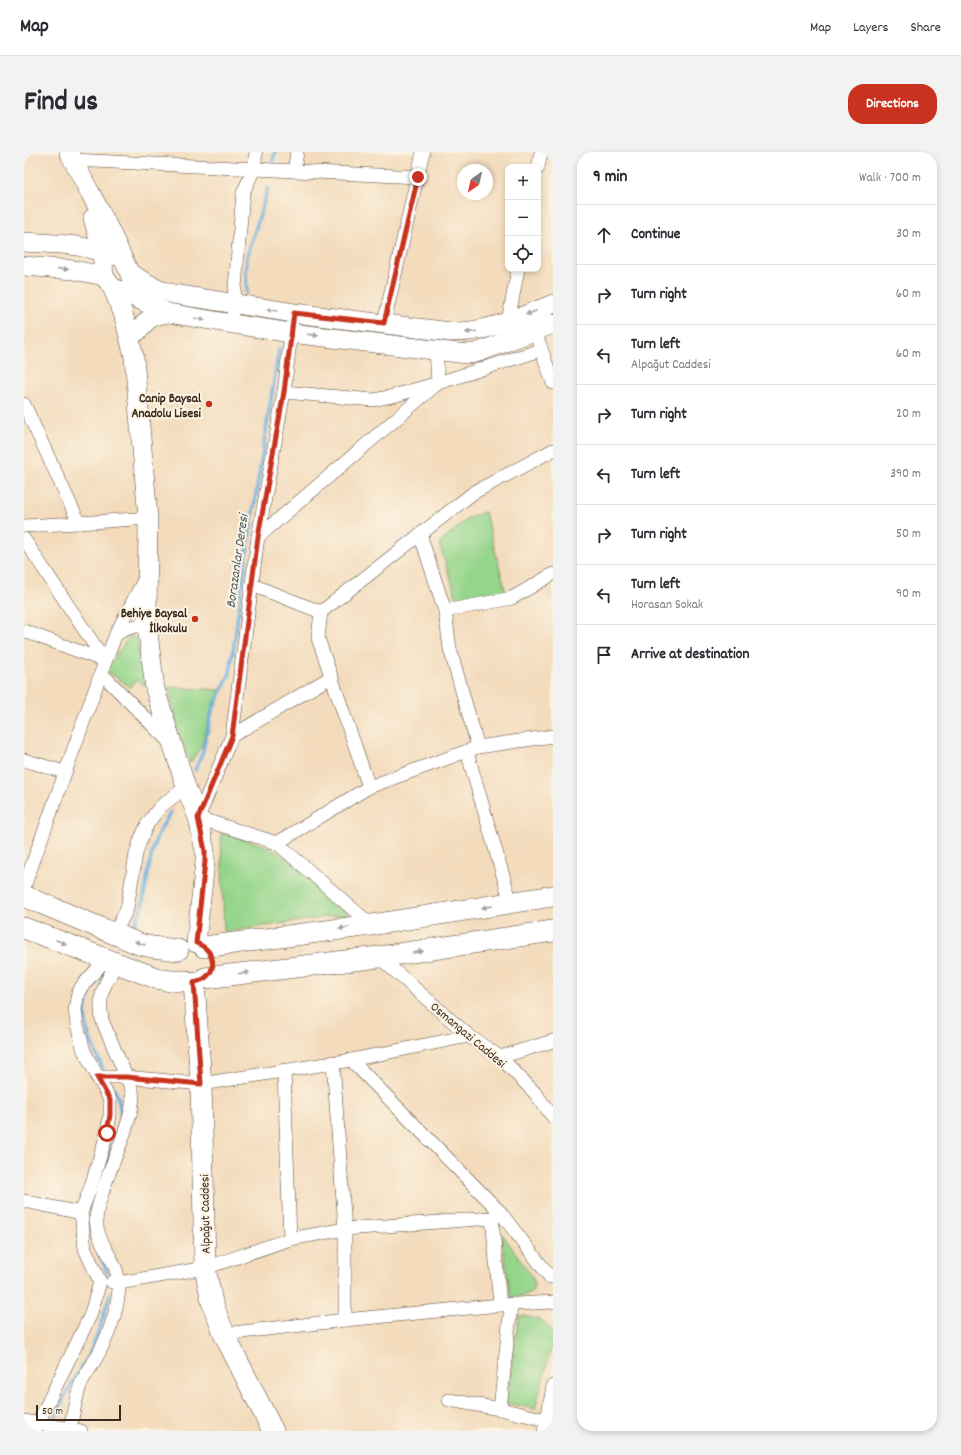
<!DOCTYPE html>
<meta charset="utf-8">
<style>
:root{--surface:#fff;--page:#f2f2f3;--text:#2b2b33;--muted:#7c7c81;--line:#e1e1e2;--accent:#c8321e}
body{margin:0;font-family:Dekko,sans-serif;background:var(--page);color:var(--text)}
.controls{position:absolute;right:12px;top:12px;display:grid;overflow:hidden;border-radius:8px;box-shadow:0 2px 6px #0003}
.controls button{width:36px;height:36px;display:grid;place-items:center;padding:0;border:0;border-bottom:1px solid var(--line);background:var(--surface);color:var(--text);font:20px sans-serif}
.compass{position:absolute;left:433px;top:12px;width:36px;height:36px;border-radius:50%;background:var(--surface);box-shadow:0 2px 6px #0003;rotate:214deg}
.scale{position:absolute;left:12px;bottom:10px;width:85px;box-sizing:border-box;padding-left:4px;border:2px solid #3b2a1e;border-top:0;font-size:11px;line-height:14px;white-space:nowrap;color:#3b2a1e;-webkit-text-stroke:3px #fcf5e5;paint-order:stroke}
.stop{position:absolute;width:12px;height:12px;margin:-9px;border:3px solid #c8321e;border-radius:50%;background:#fff}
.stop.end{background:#c8321e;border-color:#fff;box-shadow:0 1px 4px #0008}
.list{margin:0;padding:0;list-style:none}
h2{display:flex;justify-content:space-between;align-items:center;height:52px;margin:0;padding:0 16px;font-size:17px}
h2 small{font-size:13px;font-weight:400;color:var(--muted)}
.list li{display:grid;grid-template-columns:26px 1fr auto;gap:12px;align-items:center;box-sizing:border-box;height:60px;padding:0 16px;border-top:1px solid var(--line)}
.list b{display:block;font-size:15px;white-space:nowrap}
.list p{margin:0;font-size:13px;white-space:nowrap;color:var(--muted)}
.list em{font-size:13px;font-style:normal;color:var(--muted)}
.icon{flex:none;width:22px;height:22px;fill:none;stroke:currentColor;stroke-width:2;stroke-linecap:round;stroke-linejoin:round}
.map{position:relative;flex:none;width:529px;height:1279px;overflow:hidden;border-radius:16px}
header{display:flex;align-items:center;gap:24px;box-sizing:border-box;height:56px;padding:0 20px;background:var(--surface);border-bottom:1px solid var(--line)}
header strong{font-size:19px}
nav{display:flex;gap:22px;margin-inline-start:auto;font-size:14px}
.intro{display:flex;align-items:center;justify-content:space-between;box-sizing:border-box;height:96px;padding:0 24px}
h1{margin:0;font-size:28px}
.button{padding:10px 18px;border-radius:16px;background:var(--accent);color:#fff;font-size:14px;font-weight:700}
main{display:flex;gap:24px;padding:0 24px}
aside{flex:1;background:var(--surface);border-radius:16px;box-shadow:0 2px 6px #0003}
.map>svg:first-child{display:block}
.green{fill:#95d58b;stroke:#688054}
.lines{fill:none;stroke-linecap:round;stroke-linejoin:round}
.stream{stroke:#69b0df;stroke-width:3.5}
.minor-casing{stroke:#574536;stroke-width:14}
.secondary-casing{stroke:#574536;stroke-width:20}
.primary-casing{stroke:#574536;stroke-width:22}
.minor{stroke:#fff;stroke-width:13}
.secondary{stroke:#fff;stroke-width:19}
.primary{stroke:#fff;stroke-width:21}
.oneway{fill:#a79f9a}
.route{stroke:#c8321e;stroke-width:5}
.poi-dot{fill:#c8321e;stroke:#fcf5e5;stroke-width:1.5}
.labels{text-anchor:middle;stroke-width:4;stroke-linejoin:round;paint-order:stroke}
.poi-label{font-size:13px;font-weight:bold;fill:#3b2a1e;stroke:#fcf5e5;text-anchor:end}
.street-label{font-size:13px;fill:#3b2a1e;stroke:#fcf5e5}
.water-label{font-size:14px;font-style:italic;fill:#4b5962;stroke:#fcf5e5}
</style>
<header>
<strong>Map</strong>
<nav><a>Map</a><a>Layers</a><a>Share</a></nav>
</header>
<div class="intro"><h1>Find us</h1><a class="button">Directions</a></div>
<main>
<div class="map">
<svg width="529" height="1279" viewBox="0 0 529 1279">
<rect width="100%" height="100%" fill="#fcf5e5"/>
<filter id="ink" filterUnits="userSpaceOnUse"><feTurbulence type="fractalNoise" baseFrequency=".025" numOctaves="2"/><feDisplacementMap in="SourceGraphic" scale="8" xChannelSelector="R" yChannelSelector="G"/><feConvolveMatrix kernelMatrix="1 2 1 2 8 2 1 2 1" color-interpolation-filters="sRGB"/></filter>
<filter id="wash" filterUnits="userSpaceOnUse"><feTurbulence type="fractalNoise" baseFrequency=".012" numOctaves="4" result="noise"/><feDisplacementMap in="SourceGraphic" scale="16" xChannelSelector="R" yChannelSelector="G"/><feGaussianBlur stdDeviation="0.9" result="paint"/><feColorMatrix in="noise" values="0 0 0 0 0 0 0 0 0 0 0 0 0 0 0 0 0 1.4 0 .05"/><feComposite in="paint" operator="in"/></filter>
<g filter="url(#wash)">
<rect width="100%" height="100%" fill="#f3dbbc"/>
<g class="green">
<path d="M461,360L482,441L434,450L415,392L444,366Z"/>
<path d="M106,483L113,487L116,506L122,534L112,528L106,535L82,518Z"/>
<path d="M145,535L197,538L189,553L177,595L166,611L152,574Z"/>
<path d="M197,681C214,686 234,689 249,698C278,714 302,738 324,762L200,780Z"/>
<path d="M477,1082L479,1083L509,1126L510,1133L508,1140L498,1144L487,1145Z"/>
<path d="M495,1163C511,1166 529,1168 529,1189L511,1257L482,1251Z"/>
</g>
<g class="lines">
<g class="stream">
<path d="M249,9L251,0"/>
<path d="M223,141L222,122L223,105L244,36"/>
<path d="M171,618L178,602L188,559L206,521L222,405L255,197"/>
<path d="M108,778L118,755L127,705L131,690L135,680L147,660"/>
<path d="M79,917C69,896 54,866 65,843C68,836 74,829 79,823"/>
<path d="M80,1018L96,972C98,956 95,946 88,933"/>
<path d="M69,1084L83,1120"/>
<path d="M32,1265C39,1243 53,1225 64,1204C74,1185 80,1164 86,1142"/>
</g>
</g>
</g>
<g filter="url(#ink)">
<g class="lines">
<defs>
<g id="minor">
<path d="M49,8L394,25"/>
<path d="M514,16L517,0"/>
<path d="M270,19L273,0"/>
<path d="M209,159L219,41L230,17L232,0"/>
<path d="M484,170L494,117"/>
<path d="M360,171L399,0"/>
<path d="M268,174L260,240L234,385L208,584L174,666L253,691L347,773"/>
<path d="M511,179L529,231"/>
<path d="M260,240L349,248L369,244L414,231L412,198"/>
<path d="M0,252L55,371L0,374"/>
<path d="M55,371L124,366"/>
<path d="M396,382L421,459L426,497L454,595"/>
<path d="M234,385L414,231L517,198"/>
<path d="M0,387L81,509"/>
<path d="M228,433L297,460"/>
<path d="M421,459L488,446L529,422"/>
<path d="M0,479L81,509"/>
<path d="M92,482C103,476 111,473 123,473"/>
<path d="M77,521L147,592"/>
<path d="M208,584L307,525"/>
<path d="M443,600L487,751"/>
<path d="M0,608L40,620"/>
<path d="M345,635L294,486L297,460L449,341L529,298"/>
<path d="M253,691L345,635L454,595L529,584"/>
<path d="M0,735L77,521L92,482L122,424"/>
<path d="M91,781L103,757L112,702L117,686L124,671L136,655L162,635"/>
<path d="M355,805L445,884L476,905L511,941L529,965"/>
<path d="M476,905L529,889"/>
<path d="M327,908L476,1060L526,1125"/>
<path d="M309,910L321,1077V1168"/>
<path d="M260,918L266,1087"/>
<path d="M73,925H102L177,932L327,908L445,884"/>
<path d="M0,1049L57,1061"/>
<path d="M468,1066L476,1153"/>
<path d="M88,1130L95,1131L181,1116L266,1087L321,1077L468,1066L476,1060"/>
<path d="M200,1182L321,1168L476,1153L529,1150"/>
<path d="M529,1234L523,1268L529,1270"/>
<path d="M425,1248L476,1257L523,1268L520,1279"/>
<path d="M476,1257L487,1153"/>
<path d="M0,1269L57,1279"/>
<path d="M11,1279L14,1271L66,1164L76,1130L61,1097L57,1061L69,1028L83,981L86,963V948L60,899L53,873L51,857L54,841L58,834L75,815L80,807"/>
<path d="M45,1279C50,1262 51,1245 58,1229C62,1222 67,1215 71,1208C83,1187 93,1162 95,1137C97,1107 67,1090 73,1060C79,1031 93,1004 102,976C106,963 110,952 108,938L78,868C74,840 80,835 92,812"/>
</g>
<g id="secondary">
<path d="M45,0C62,35 83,69 98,105C103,116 107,121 109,134"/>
<path d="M69,66L78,99L80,124L88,135L99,161L110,205L124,366L123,473L131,537L162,635L174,666L181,699V710L172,791"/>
<path d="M0,90C29,92 60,91 87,104"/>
<path d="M0,114L50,118L80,124"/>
<path d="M107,122L133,137L149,142L270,161L427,180C464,181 496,165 529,152"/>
<path d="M88,135L144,161L209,172L267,181L443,202L451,201L460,198L529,172"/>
<path d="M113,180C124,166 128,164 144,161"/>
</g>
<g id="primary">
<path d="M0,744L115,792L128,795L154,798"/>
<path d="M0,776L132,826L146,829H162"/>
<path d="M180,795L347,773L529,744"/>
<path d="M181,826L355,805L529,779"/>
<path d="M170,830L177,932L181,1116L188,1150L200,1182L249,1279"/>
</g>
</defs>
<use href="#minor" class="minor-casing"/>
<use href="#secondary" class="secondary-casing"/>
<use href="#primary" class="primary-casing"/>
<use href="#minor" class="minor"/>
<use href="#secondary" class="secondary"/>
<use href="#primary" class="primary"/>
</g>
<defs><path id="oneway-solid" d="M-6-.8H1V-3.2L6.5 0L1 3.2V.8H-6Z"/></defs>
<g class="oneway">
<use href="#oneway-solid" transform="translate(39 117) rotate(4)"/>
<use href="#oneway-solid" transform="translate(248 158) rotate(-171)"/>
<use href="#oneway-solid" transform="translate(507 161) rotate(159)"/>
<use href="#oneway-solid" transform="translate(176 167) rotate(10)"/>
<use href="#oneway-solid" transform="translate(447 180) rotate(173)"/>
<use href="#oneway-solid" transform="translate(289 183) rotate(7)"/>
<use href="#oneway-solid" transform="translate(463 755) rotate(171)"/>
<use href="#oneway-solid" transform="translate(320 776) rotate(172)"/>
<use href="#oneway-solid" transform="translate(37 790) rotate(22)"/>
<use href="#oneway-solid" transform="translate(116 791) rotate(-160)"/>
<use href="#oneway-solid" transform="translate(394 800) rotate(-9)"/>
<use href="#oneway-solid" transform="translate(220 821) rotate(-7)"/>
</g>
</g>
<g class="lines" filter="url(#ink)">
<path class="route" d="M83,981L86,963V948L73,925H102L177,932L170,830C194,827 195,799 172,791L181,710V699L174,666L208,584L234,385L260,240L270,161L360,171L394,25"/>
</g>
<g class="poi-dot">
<circle cx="185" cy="252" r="4"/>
<circle cx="171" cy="467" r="4"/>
</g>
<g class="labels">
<g class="poi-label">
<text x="177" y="250">Canip Baysal<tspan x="177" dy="15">Anadolu Lisesi</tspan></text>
<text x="163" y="465">Behiye Baysal<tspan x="163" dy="15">İlkokulu</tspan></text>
</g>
<g class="street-label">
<text transform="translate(445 882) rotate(40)" y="5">Osmangazi Caddesi</text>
<text transform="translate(180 1062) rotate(-91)" y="5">Alpağut Caddesi</text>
</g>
<g class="water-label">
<text transform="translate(212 409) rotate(-82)" y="5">Borazanlar Deresi</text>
</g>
</g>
</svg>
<div class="controls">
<button>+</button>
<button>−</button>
<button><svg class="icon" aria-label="locate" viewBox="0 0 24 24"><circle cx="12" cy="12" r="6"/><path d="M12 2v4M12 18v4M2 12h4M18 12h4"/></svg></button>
</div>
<svg class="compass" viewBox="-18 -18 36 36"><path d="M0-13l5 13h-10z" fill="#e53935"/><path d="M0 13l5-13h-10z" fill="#7c7c81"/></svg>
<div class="scale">50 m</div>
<div class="stop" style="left:83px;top:981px"></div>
<div class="stop end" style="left:394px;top:25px"></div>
</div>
<aside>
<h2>9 min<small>Walk · 700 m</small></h2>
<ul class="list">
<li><svg class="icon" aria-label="ahead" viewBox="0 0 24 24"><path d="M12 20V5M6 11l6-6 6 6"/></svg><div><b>Continue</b></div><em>30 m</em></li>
<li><svg class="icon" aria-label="right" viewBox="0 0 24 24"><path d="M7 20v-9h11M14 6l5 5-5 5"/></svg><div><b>Turn right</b></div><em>60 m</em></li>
<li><svg class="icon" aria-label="left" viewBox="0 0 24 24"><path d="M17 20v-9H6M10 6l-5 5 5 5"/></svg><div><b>Turn left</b><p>Alpağut Caddesi</p></div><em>60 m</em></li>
<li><svg class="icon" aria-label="right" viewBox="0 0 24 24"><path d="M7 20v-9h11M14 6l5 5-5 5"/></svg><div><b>Turn right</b></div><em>20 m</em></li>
<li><svg class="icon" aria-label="left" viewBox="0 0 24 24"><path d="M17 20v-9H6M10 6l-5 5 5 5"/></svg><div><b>Turn left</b></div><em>390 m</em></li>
<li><svg class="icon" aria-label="right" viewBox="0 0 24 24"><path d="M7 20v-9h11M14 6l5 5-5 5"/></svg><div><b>Turn right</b></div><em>50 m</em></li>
<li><svg class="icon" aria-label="left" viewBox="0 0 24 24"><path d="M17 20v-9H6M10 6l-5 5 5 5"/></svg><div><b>Turn left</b><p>Horasan Sokak</p></div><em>90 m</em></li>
<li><svg class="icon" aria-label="arrive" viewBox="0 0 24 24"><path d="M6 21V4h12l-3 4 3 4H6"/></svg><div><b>Arrive at destination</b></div></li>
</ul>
</aside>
</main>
